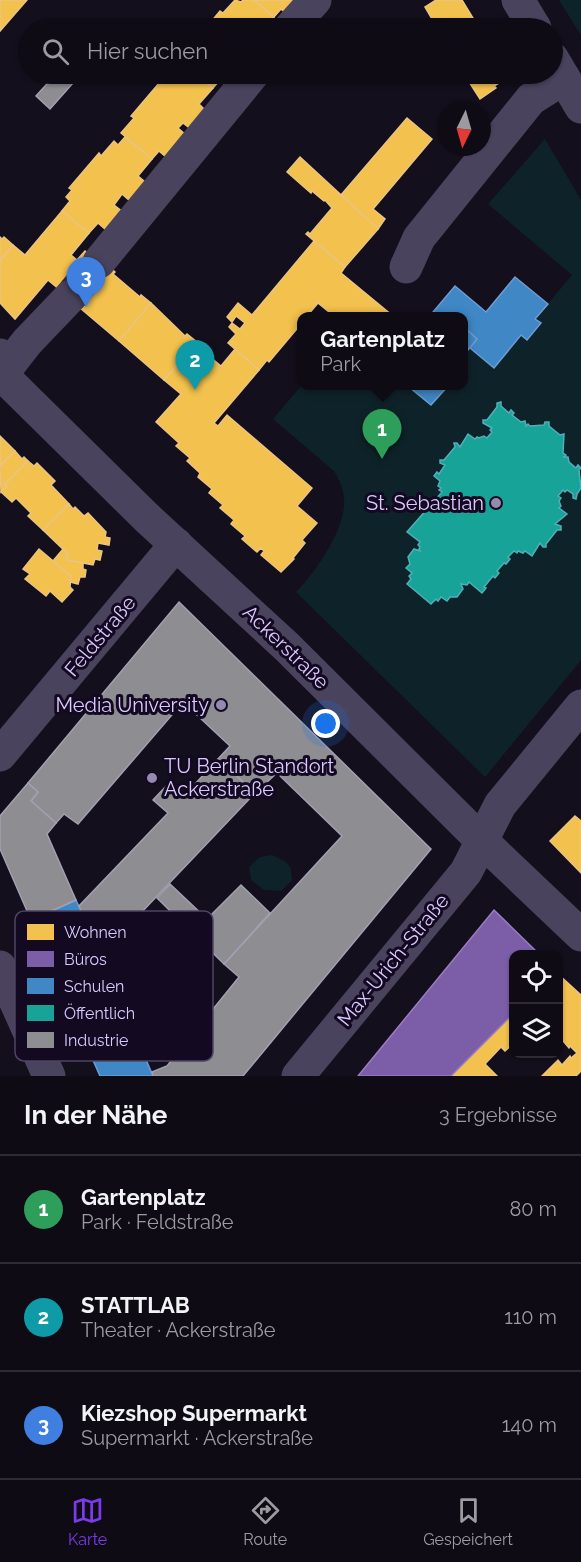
<!DOCTYPE html>
<html lang="de">
<meta charset="utf-8">
<style>
:root{--surface:#0f0b15;--page:#1d1922;--text:#f1f3f6;--muted:#9b9ba0;--line:#2f2b34;--accent:#7c3aed}
body{margin:0;font-family:Raleway,sans-serif;background:var(--page);color:var(--text)}
.controls{position:absolute;right:18px;bottom:18px;display:grid;overflow:hidden;border-radius:12px;box-shadow:0 2px 4px #0004}
.controls button{width:54px;height:54px;display:grid;place-items:center;padding:0;border:0;border-bottom:2px solid var(--line);background:var(--surface);color:var(--text);font:30px sans-serif}
.compass{position:absolute;left:437px;top:102px;width:54px;height:54px;border-radius:50%;background:var(--surface);box-shadow:0 2px 4px #0004;rotate:185deg}
.you{position:absolute;left:326px;top:724px;width:21px;height:21px;margin:-15px;border:4px solid #fff;border-radius:50%;background:#1a73e8;box-shadow:0 0 0 9px #1a73e833}
.badge{display:grid;place-items:center;width:39px;height:39px;border-radius:50%;background:var(--accent);color:#fff;font-size:20px;font-weight:700}
.pin{position:absolute;translate:-50% -50px;filter:drop-shadow(0 2px 3px #0008)}
.pin::after{content:'';position:absolute;top:32px;width:21px;height:18px;background:inherit;clip-path:polygon(0 0,100% 0,50% 100%)}
.popup{position:absolute;left:297px;top:312px;width:171px;height:78px;box-sizing:border-box;display:grid;place-content:center;border-radius:12px;background:var(--surface);filter:drop-shadow(0 2px 4px #0005);font-size:20px;white-space:nowrap;color:var(--muted)}
.popup b{font-size:22px;color:var(--text)}
.popup::after{content:'';position:absolute;left:50%;top:100%;margin-left:-12px;border:12px solid transparent;border-top-color:var(--surface)}
.list{margin:0;padding:0;list-style:none}
h2{display:flex;justify-content:space-between;align-items:center;height:78px;margin:0;padding:0 24px;font-size:26px}
h2 small{font-size:20px;font-weight:400;color:var(--muted)}
.list li{display:grid;grid-template-columns:39px 1fr auto;gap:18px;align-items:center;box-sizing:border-box;height:108px;padding:0 24px;border-top:2px solid var(--line)}
.list b{display:block;font-size:22px;white-space:nowrap}
.list p{margin:0;font-size:20px;white-space:nowrap;color:var(--muted)}
.list em{font-size:20px;font-style:normal;color:var(--muted)}
.icon{flex:none;width:33px;height:33px;fill:none;stroke:currentColor;stroke-width:2;stroke-linecap:round;stroke-linejoin:round}
.map{position:relative;flex:none;width:581px;height:1076px;overflow:hidden}
.search{position:absolute;background:var(--surface);box-shadow:0 2px 4px #0004;left:18px;right:18px;top:18px;height:66px;display:flex;align-items:center;gap:15px;box-sizing:border-box;padding:0 21px;border-radius:33px;color:var(--muted);font-size:22px}
.sheet{height:402px;background:var(--surface)}
nav{display:flex;justify-content:space-around;align-items:center;box-sizing:border-box;height:84px;border-top:2px solid var(--line);background:var(--surface);font-size:16px;color:var(--muted)}
nav a{display:grid;justify-items:center;gap:3px}
nav .on{color:var(--accent)}
.map>svg:first-child{display:block}
.green{fill:#0e2329}
.homes{fill:#f2c14e;stroke:#ebc483;stroke-width:1.5}
.offices{fill:#7b5ea7;stroke:#987ec1;stroke-width:1.5}
.schools{fill:#3f88c5;stroke:#6e9cd6;stroke-width:1.5}
.public{fill:#17a398;stroke:#52afb7;stroke-width:1.5}
.industry{fill:#8d8d92;stroke:#a49fb3;stroke-width:1.5}
.lines{fill:none;stroke-linecap:round;stroke-linejoin:round}
.minor-tunnel{stroke:#322b3e;stroke-width:33;stroke-dasharray:33 16;stroke-linecap:butt}
.minor{stroke:#4a435d;stroke-width:33}
.poi-dot{fill:#9589b0;stroke:#130a21;stroke-width:2}
.labels{text-anchor:middle;stroke-width:6;stroke-linejoin:round;paint-order:stroke}
.poi-label{font-size:20px;fill:#dbcaff;stroke:#130a21;text-anchor:end}
.street-label{font-size:20px;fill:#dbcaff;stroke:#130a21}
.key{fill:#130a21;stroke:#4f4464;stroke-width:1.5}
.key-label{font-size:16px;fill:#dbcaff}
</style>
<div class="map">
<svg width="581" height="1076" viewBox="0 0 581 1076">
<rect width="100%" height="100%" fill="#140f1c"/>
<g class="green">
<path d="M559,0H581V35Z"/>
<path d="M545,139L581,200V468L578,465L576,468L569,462L568,457H564L566,455L563,453L564,435H560L549,426L548,422H545L544,425L528,424L526,426L512,415L511,410L509,413L501,406L500,402L497,403V407L487,420H483V423L492,428V432L487,438L484,436L482,438L477,437L475,439L468,434L460,447L457,443H455V447L444,460H441V463L445,465L439,474L437,472L434,476L440,481L439,490L442,492L408,532L420,542L418,545L420,547L419,549L420,551L408,557L410,564L406,568L412,573L409,576L411,579L407,585L431,604L436,599L438,601L441,597L447,601L450,597L457,596L463,589L461,584L467,585L469,582L482,593L486,588L484,587L493,576L495,578L499,573L497,571L504,563L506,564L510,559L508,557L514,551L516,553L525,551L532,556L540,543L543,547H546C547,539 556,534 558,526L555,524L566,514L559,508L561,506L559,501L561,499L558,496L563,490H567L573,494V498L576,499L577,494L581,488V660L485,777L296,592C315,573 348,526 344,497C343,488 339,479 334,471L273,419L301,386H410L409,387L431,405L448,386H463V356L470,348L494,367L521,335L527,340L541,323L535,319L572,275L488,204Z"/>
<path d="M272,855L286,862L291,869L292,880L281,891L264,890L251,880L249,867L260,857Z"/>
<path d="M160,965L177,1023L159,1044L138,975Z"/>
</g>
<g class="homes">
<path d="M0,0H27L0,31Z"/>
<path d="M235,0L241,2L243,0H254L274,17L264,28H206L220,11L223,13Z"/>
<path d="M254,0H304L288,15L281,9L274,17Z"/>
<path d="M436,0H462L479,28H435L433,26L435,24L425,7Z"/>
<path d="M171,74H196L213,88L199,104L206,111L192,130L183,123L178,128L187,136L166,157L159,151L152,159L121,133L134,118L131,116L160,82L162,85Z"/>
<path d="M196,74H241L227,87L220,80L213,88Z"/>
<path d="M464,74H509L511,76L494,86L496,88L480,99Z"/>
<path d="M407,118L432,139L373,209L385,219L378,229L341,195Z"/>
<path d="M125,137L152,159L138,176L145,182L131,202L122,194L114,205L123,212L105,229L98,223L89,233L62,211L70,201L66,197L72,190L69,188L99,153L101,156L114,141L118,145Z"/>
<path d="M300,157L378,229L345,267L306,234L308,232L310,234L332,208L325,200L324,201L312,191L311,193L287,172Z"/>
<path d="M62,211L89,233L71,255L77,260L85,251L104,266L75,299L61,291L48,280L15,319L0,303V261L13,245L25,255Z"/>
<path d="M0,237L2,239L4,237L13,245L0,261Z"/>
<path d="M314,241L345,267L341,273L393,316H334L318,303L307,316H301V324L269,362L267,360L259,370L228,343L236,334L229,327L232,323L240,329L245,323L236,316L232,322L227,317L238,303L252,315Z"/>
<path d="M106,264L115,272L113,274L140,297L141,295L151,303L119,341L73,302Z"/>
<path d="M151,303L185,336L187,334L197,342L164,380L119,341Z"/>
<path d="M197,342L204,349L203,351L221,366L235,349L259,370L214,423L218,426L227,415L312,488L297,506L317,523L302,540L305,543L293,558L294,559L281,572L261,555L264,551L261,548L257,552L242,539L245,536L231,524L234,520L220,508L223,505L209,493L212,489L198,477L200,473L187,461L190,458L176,446L179,443L156,422L181,394L164,380Z"/>
<path d="M0,436L15,451L0,466Z"/>
<path d="M15,451L22,459L24,457L28,461L5,484L7,486L1,492L0,466Z"/>
<path d="M28,461L34,466L37,463L55,481L51,485L69,504L43,530L28,516L31,513L16,498L12,502L1,492L7,486L5,484Z"/>
<path d="M69,504L73,509L75,507L84,516L88,513L106,532L105,537L110,538L109,545L98,543L97,550L102,551L100,560L95,559L93,565L66,560L68,554L43,530Z"/>
<path d="M39,549L71,576L70,587L73,590L62,602L50,591L46,596L25,579L30,574L23,569Z"/>
<path d="M63,549L68,554L66,560L83,563V569L86,570L85,577H80L78,584L70,582L71,576L53,561Z"/>
<path d="M575,816L581,821V873L550,841Z"/>
<path d="M558,974L581,995V1071L576,1076H542L558,1060L562,1065L570,1056L571,1058L577,1053L570,1046L569,1048L558,1035Z"/>
<path d="M514,1013V1043L505,1051L501,1047L485,1064L497,1076H451Z"/>
</g>
<path class="offices" d="M494,910L539,954H514V1013L451,1076H358Z"/>
<g class="schools">
<path d="M515,277L548,304L535,319L541,323L527,340L521,335L494,368L470,348L477,339L463,326V316H451L448,314L445,316H439L433,312L455,286L486,312Z"/>
<path d="M463,326L477,339L463,356Z"/>
<path d="M410,386H448L431,405L409,387Z"/>
<path d="M76,900L101,955L153,1076H100L31,920Z"/>
</g>
<path class="public" d="M501,402V406L509,413L511,410L514,413L512,415L521,422L525,421L526,426L528,424L530,426L544,425L545,422H549V426L560,435L564,434L563,453L566,455L564,457H568L569,462L576,468L578,465L581,468L579,470L581,488L577,494L576,499L573,498V494L567,490L565,492L563,490L558,496L561,498L559,501L561,506L559,508L567,514L555,524L561,526V530H557L546,544V547H543L540,543L532,556L525,551L523,553L518,551L517,553L514,551L508,557L510,559L506,564L504,563L497,571L499,573L495,578L493,576L484,587L486,588L482,593L469,582L467,585L461,584L463,589L457,597H450L447,601L441,597L438,601L436,599L431,604L407,584L411,579L409,576L412,573L406,568L410,564L408,557L414,549L420,551L419,549L420,547L418,545L420,542L407,532L442,492L439,490L441,488L438,486L440,481L434,476L437,472L439,474L445,465L440,463V460H444L455,447L454,443H457L460,447L468,434L475,439L477,437L479,438L484,436L487,438L492,432L490,430L492,428L483,423V420H487L497,407V403Z"/>
<g class="industry">
<path d="M104,19L115,28H96Z"/>
<path d="M56,74H81L50,109L36,96Z"/>
<path d="M179,602L431,849L243,1076H153L152,1072L167,1066L239,977L224,964L342,836L277,773L255,793L218,759L230,746L183,702L78,824L64,814L56,823L31,801L38,792L28,783Z"/>
<path d="M218,759L255,793L101,955L79,906L168,813L153,800L169,783L184,796Z"/>
<path d="M28,783L38,792L31,801L56,823L47,834L76,900L31,920L0,849V816Z"/>
<path d="M170,884L207,919L241,885L270,913L224,964L157,898Z"/>
</g>
<g class="lines">
<path class="minor-tunnel" d="M71,296L99,262"/>
<g class="minor">
<path d="M518,0L535,28"/>
<path d="M290,28L315,0"/>
<path d="M552,58L581,107"/>
<path d="M99,262L253,74"/>
<path d="M406,267L419,238L531,99L564,78"/>
<path d="M0,355L4,359L9,382L146,517L287,647L481,840L581,935"/>
<path d="M6,369L27,342L71,296"/>
<path d="M0,755L176,544"/>
<path d="M0,967L49,1076"/>
<path d="M298,1076L466,872L500,805L581,706"/>
</g>
</g>
<g class="poi-dot">
<circle cx="496" cy="503" r="6"/>
<circle cx="221" cy="705" r="6"/>
<circle cx="152" cy="778" r="6"/>
</g>
<g class="labels">
<g class="poi-label">
<text x="484" y="510">St. Sebastian</text>
<text x="209" y="712">Media University</text>
<text x="164" y="773" text-anchor="start">TU Berlin Standort<tspan x="164" dy="23">Ackerstraße</tspan></text>
</g>
<g class="street-label">
<text transform="translate(100 636) rotate(-50)" y="7">Feldstraße</text>
<text transform="translate(286 647) rotate(44)" y="7">Ackerstraße</text>
<text transform="translate(393 960) rotate(-51)" y="7">Max-Urich-Straße</text>
</g>
</g>
<rect x="15" y="911" width="198" height="150" rx="9" class="key"/>
<rect x="27" y="924" width="27" height="16" fill="#f2c14e"/>
<rect x="27" y="951" width="27" height="16" fill="#7b5ea7"/>
<rect x="27" y="978" width="27" height="16" fill="#3f88c5"/>
<rect x="27" y="1005" width="27" height="16" fill="#17a398"/>
<rect x="27" y="1032" width="27" height="16" fill="#8d8d92"/>
<g class="key-label">
<text x="64" y="938">Wohnen</text>
<text x="64" y="965">Büros</text>
<text x="64" y="992">Schulen</text>
<text x="64" y="1019">Öffentlich</text>
<text x="64" y="1046">Industrie</text>
</g>
</svg>
<div class="controls">
<button><svg class="icon" aria-label="locate" viewBox="0 0 24 24"><circle cx="12" cy="12" r="6"/><path d="M12 2v4M12 18v4M2 12h4M18 12h4"/></svg></button>
<button><svg class="icon" aria-label="layers" viewBox="0 0 24 24"><path d="M12 4l9 5-9 5-9-5zM3 14l9 5 9-5"/></svg></button>
</div>
<svg class="compass" viewBox="-18 -18 36 36"><path d="M0-13l5 13h-10z" fill="#e53935"/><path d="M0 13l5-13h-10z" fill="#9b9ba0"/></svg>
<div class="you"></div>
<div class="pin badge" style="left:382px;top:459px;background:#2e9e5b">1</div>
<div class="popup"><b>Gartenplatz</b>Park</div>
<div class="pin badge" style="left:195px;top:390px;background:#0f9aa8">2</div>
<div class="pin badge" style="left:86px;top:307px;background:#3f7fe0">3</div>
<div class="search"><svg class="icon" aria-label="search" viewBox="0 0 24 24"><circle cx="10" cy="10" r="6"/><path d="M15 15l6 6"/></svg>Hier suchen</div>
</div>
<section class="sheet">
<h2>In der Nähe<small>3 Ergebnisse</small></h2>
<ul class="list">
<li><span class="badge" style="background:#2e9e5b">1</span><div><b>Gartenplatz</b><p>Park · Feldstraße</p></div><em>80 m</em></li>
<li><span class="badge" style="background:#0f9aa8">2</span><div><b>STATTLAB</b><p>Theater · Ackerstraße</p></div><em>110 m</em></li>
<li><span class="badge" style="background:#3f7fe0">3</span><div><b>Kiezshop Supermarkt</b><p>Supermarkt · Ackerstraße</p></div><em>140 m</em></li>
</ul>
</section>
<nav>
<a class="on"><svg class="icon" aria-label="map" viewBox="0 0 24 24"><path d="M3 6l6-2 6 2 6-2v14l-6 2-6-2-6 2zM9 4v14M15 6v14"/></svg>Karte</a>
<a><svg class="icon" aria-label="directions" viewBox="0 0 24 24"><path d="M12 3l9 9-9 9-9-9zM9 14v-3h6M13 9l2 2-2 2"/></svg>Route</a>
<a><svg class="icon" aria-label="saved" viewBox="0 0 24 24"><path d="M7 4h10v16l-5-4-5 4z"/></svg>Gespeichert</a>
</nav>
